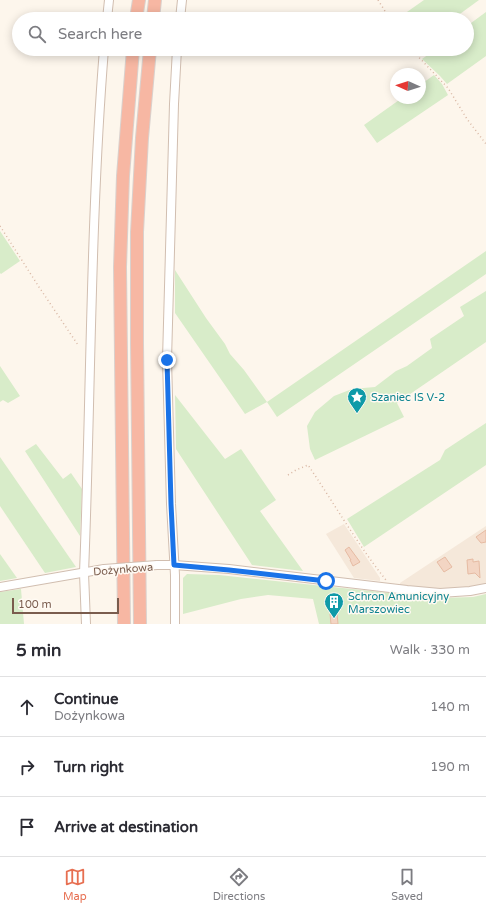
<!DOCTYPE html>
<meta charset="utf-8">
<style>
:root{--surface:#fff;--page:#f7f7f7;--text:#2b2b33;--muted:#7c7c81;--line:#e1e1e2;--accent:#e76f51}
body{margin:0;font-family:"Varela Round",sans-serif;background:var(--page);color:var(--text)}
.compass{position:absolute;left:390px;top:68px;width:36px;height:36px;border-radius:50%;background:var(--surface);box-shadow:0 2px 10px #0003;rotate:273deg}
.scale{position:absolute;left:12px;bottom:10px;width:107px;box-sizing:border-box;padding-left:4px;border:2px solid #7a5c4d;border-top:0;font-size:11px;line-height:14px;white-space:nowrap;color:#7a5c4d;-webkit-text-stroke:3px #fffaf3;paint-order:stroke}
.stop{position:absolute;width:12px;height:12px;margin:-9px;border:3px solid #1a73e8;border-radius:50%;background:#fff}
.stop.end{background:#1a73e8;border-color:#fff;box-shadow:0 1px 4px #0008}
.list{margin:0;padding:0;list-style:none}
h2{display:flex;justify-content:space-between;align-items:center;height:52px;margin:0;padding:0 16px;font-size:17px}
h2 small{font-size:13px;font-weight:400;color:var(--muted)}
.list li{display:grid;grid-template-columns:26px 1fr auto;gap:12px;align-items:center;box-sizing:border-box;height:60px;padding:0 16px;border-top:1px solid var(--line)}
.list b{display:block;font-size:15px;white-space:nowrap}
.list p{margin:0;font-size:13px;white-space:nowrap;color:var(--muted)}
.list em{font-size:13px;font-style:normal;color:var(--muted)}
.icon{flex:none;width:22px;height:22px;fill:none;stroke:currentColor;stroke-width:2;stroke-linecap:round;stroke-linejoin:round}
.map{position:relative;flex:none;width:486px;height:624px;overflow:hidden}
.search{position:absolute;background:var(--surface);box-shadow:0 2px 10px #0003;left:12px;right:12px;top:12px;height:44px;display:flex;align-items:center;gap:10px;box-sizing:border-box;padding:0 14px;border-radius:22px;color:var(--muted);font-size:15px}
.sheet{height:232px;background:var(--surface)}
nav{display:flex;justify-content:space-around;align-items:center;box-sizing:border-box;height:56px;border-top:1px solid var(--line);background:var(--surface);font-size:11px;color:var(--muted)}
nav a{display:grid;justify-items:center;gap:2px}
nav .on{color:var(--accent)}
.map>svg:first-child{display:block}
.residential{fill:#f5e8da}
.green{fill:#d8ecc9}
.building{fill:#f3d5c3;stroke:#e6bba3}
.lines{fill:none;stroke-linecap:round;stroke-linejoin:round}
.minor-casing{stroke:#d1beb0;stroke-width:10}
.highway-casing{stroke:#dad1cd;stroke-width:14}
.path{stroke:#d9b8a5;stroke-width:1.5;stroke-dasharray:1 3;stroke-linecap:butt}
.minor{stroke:#fff;stroke-width:8}
.highway{stroke:#f7b7a3;stroke-width:12}
.minor-bridge-casing{stroke:#d1beb0;stroke-width:10;stroke-linecap:butt}
.minor-bridge{stroke:#fff;stroke-width:8}
.route{stroke:#1a73e8;stroke-width:5}
.labels{text-anchor:middle;stroke-width:3;stroke-linejoin:round;paint-order:stroke}
.culture-label{font-size:11px;fill:#0d838f;stroke:#fffaf3;text-anchor:start}
.street-label{font-size:11px;fill:#7a5c4d;stroke:#fffaf3}
</style>
<div class="map">
<svg width="486" height="624" viewBox="0 0 486 624">
<rect width="100%" height="100%" fill="#fdf6ec"/>
<g class="residential">
<path d="M344,524L380,578V581L354,578L326,534Z"/>
<path d="M486,526V585L474,587L439,590L400,586V583Z"/>
</g>
<g class="green">
<path d="M424,0H479L453,19H397Z"/>
<path d="M486,12V56L447,84L440,76L422,59L436,49H467V26Z"/>
<path d="M434,75L442,84L448,95L377,143L364,125L402,98H420V85Z"/>
<path d="M0,231L20,261L1,274L0,273Z"/>
<path d="M486,251V274L277,417L267,402L245,414L175,313V270L206,318L225,344L230,354L244,370L267,402Z"/>
<path d="M486,291V342L397,403L404,417L315,460L310,449L307,426L315,412L334,396L352,389L375,387L396,371L407,366L432,348L430,339L464,316L460,307Z"/>
<path d="M0,366L20,396L8,403L3,400L0,402Z"/>
<path d="M175,395L225,459L241,449L276,500L260,511L303,571L252,565L176,449Z"/>
<path d="M486,423V465L364,547L347,519L440,460L445,450Z"/>
<path d="M36,444L63,479L71,473L82,489L80,536L25,451Z"/>
<path d="M0,457L76,567L45,573L0,506Z"/>
<path d="M0,554L17,578L0,581Z"/>
<path d="M187,574L219,575L438,598L473,597L486,594V624H319L313,599L268,595L241,599L183,614V578Z"/>
<path d="M21,589L24,624H0V592Z"/>
</g>
<g class="building">
<path d="M486,530V542L481,543L476,537Z"/>
<path d="M349,547L360,562L353,566L350,560H351L345,550Z"/>
<path d="M445,557L452,567L444,572L437,562Z"/>
<path d="M473,559V562L479,561L480,578L475,573L468,574L467,560Z"/>
<path d="M337,613L338,624H331L330,614Z"/>
</g>
<g class="lines">
<defs>
<g id="minor">
<path d="M107,19L109,0"/>
<path d="M180,19L182,0"/>
<path d="M157,565H174L229,569L407,590L440,593L470,591L486,588"/>
<path d="M0,587L104,569"/>
<path d="M86,624L84,573C91,398 90,223 104,49"/>
<path d="M175,624V575L171,504L167,360L174,104L177,49"/>
</g>
<g id="highway">
<path d="M136,19L139,0"/>
<path d="M153,19L155,0"/>
<path d="M124,624L120,267L123,176L133,49"/>
<path d="M140,624L137,343V232L142,138L150,49"/>
</g>
</defs>
<use href="#minor" class="minor-casing"/>
<use href="#highway" class="highway-casing"/>
<g class="path">
<path d="M378,0L390,19"/>
<path d="M411,49L448,88L467,119L486,144"/>
<path d="M0,226L39,287L78,345"/>
<path d="M288,475L296,470L308,465C334,503 357,544 386,580"/>
</g>
<use href="#minor" class="minor"/>
<use href="#highway" class="highway"/>
<defs>
<path id="minor-bridge" d="M104,569L157,565"/>
</defs>
<use href="#minor-bridge" class="minor-bridge-casing"/>
<use href="#minor-bridge" class="minor-bridge"/>
</g>
<g class="lines">
<path class="route" d="M167,360L171,504L174,565L229,570L326,581"/>
</g>
<defs>
<symbol id="sight-pin" viewBox="-11 -11 22 30"><path d="M0 17L-7.5 6A9.5 9.5 0 1 1 7.5 6Z" fill="#0f9aa8" stroke="#fffaf3"/><path d="M0-6L1.8-2.2L6-1.7L2.9 1.2L3.7 5.4L0 3.3L-3.7 5.4L-2.9 1.2L-6-1.7L-1.8-2.2Z" fill="#fff"/></symbol>
<symbol id="building-pin" viewBox="-11 -11 22 30"><path d="M0 17L-7.5 6A9.5 9.5 0 1 1 7.5 6Z" fill="#0f9aa8" stroke="#fffaf3"/><path d="M-4-6H4V6H1V3H-1V6H-4ZM-2.5-4.3h1.7v1.8h-1.7ZM.8-4.3h1.7v1.8H.8ZM-2.5-1h1.7V.8h-1.7ZM.8-1h1.7V.8H.8Z" fill="#fff"/></symbol>
</defs>
<g fill-rule="evenodd">
<use href="#sight-pin" x="346" y="386" width="22" height="30"/>
<use href="#building-pin" x="323" y="591" width="22" height="30"/>
</g>
<g class="labels">
<g class="culture-label">
<text x="371" y="401">Szaniec IS V-2</text>
<text x="348" y="600">Schron Amunicyjny<tspan x="348" dy="13">Marszowiec</tspan></text>
</g>
<g class="street-label">
<text transform="translate(123 569) rotate(-5)" y="4">Dożynkowa</text>
</g>
</g>
</svg>
<svg class="compass" viewBox="-18 -18 36 36"><path d="M0-13l5 13h-10z" fill="#e53935"/><path d="M0 13l5-13h-10z" fill="#7c7c81"/></svg>
<div class="scale">100 m</div>
<div class="stop" style="left:326px;top:581px"></div>
<div class="stop end" style="left:167px;top:360px"></div>
<div class="search"><svg class="icon" aria-label="search" viewBox="0 0 24 24"><circle cx="10" cy="10" r="6"/><path d="M15 15l6 6"/></svg>Search here</div>
</div>
<section class="sheet">
<h2>5 min<small>Walk · 330 m</small></h2>
<ul class="list">
<li><svg class="icon" aria-label="ahead" viewBox="0 0 24 24"><path d="M12 20V5M6 11l6-6 6 6"/></svg><div><b>Continue</b><p>Dożynkowa</p></div><em>140 m</em></li>
<li><svg class="icon" aria-label="right" viewBox="0 0 24 24"><path d="M7 20v-9h11M14 6l5 5-5 5"/></svg><div><b>Turn right</b></div><em>190 m</em></li>
<li><svg class="icon" aria-label="arrive" viewBox="0 0 24 24"><path d="M6 21V4h12l-3 4 3 4H6"/></svg><div><b>Arrive at destination</b></div></li>
</ul>
</section>
<nav>
<a class="on"><svg class="icon" aria-label="map" viewBox="0 0 24 24"><path d="M3 6l6-2 6 2 6-2v14l-6 2-6-2-6 2zM9 4v14M15 6v14"/></svg>Map</a>
<a><svg class="icon" aria-label="directions" viewBox="0 0 24 24"><path d="M12 3l9 9-9 9-9-9zM9 14v-3h6M13 9l2 2-2 2"/></svg>Directions</a>
<a><svg class="icon" aria-label="saved" viewBox="0 0 24 24"><path d="M7 4h10v16l-5-4-5 4z"/></svg>Saved</a>
</nav>
